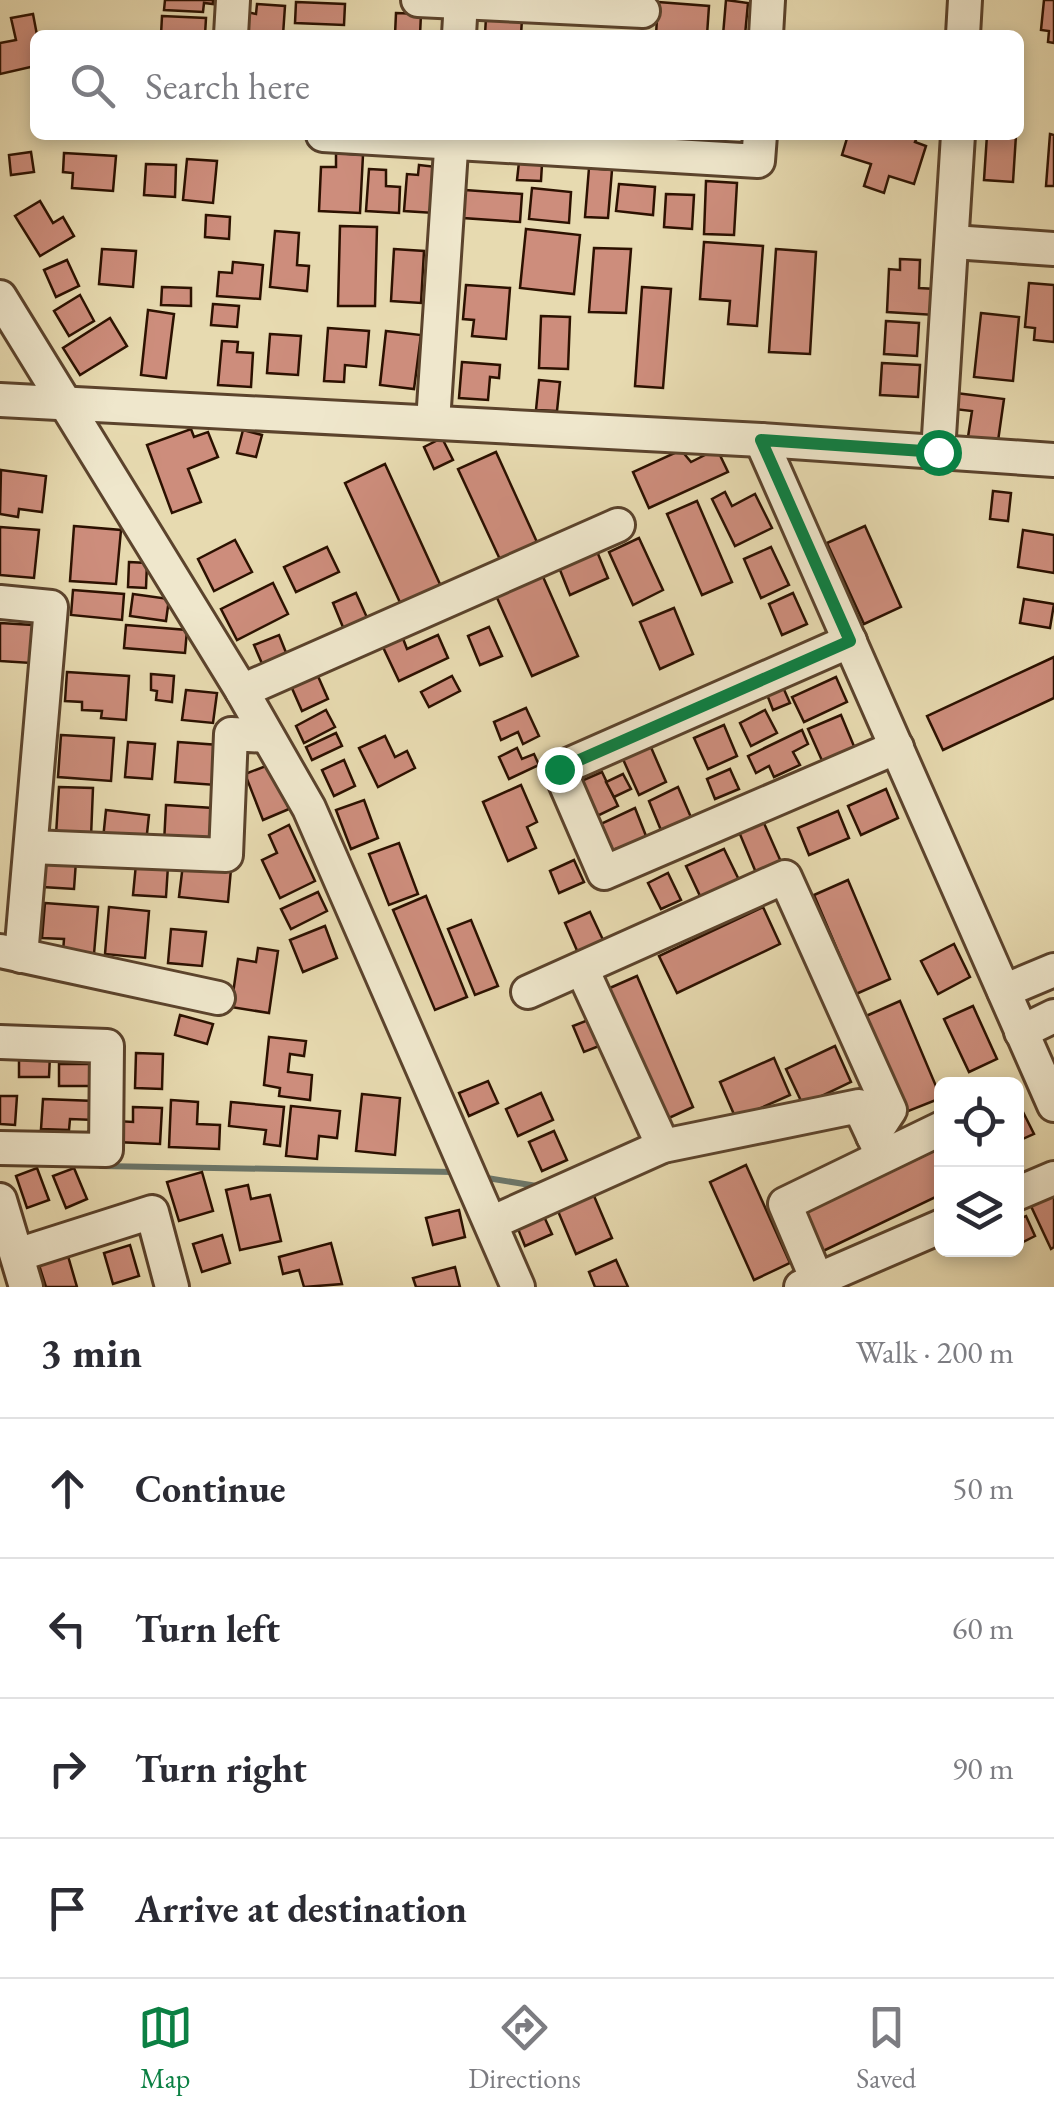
<!DOCTYPE html>
<meta charset="utf-8">
<style>
:root{--surface:#fff;--page:#f7f7f7;--text:#2b2b33;--muted:#7c7c81;--line:#e1e1e2;--accent:#0b8043}
body{margin:0;font-family:"EB Garamond",serif;background:var(--page);color:var(--text)}
.controls{position:absolute;right:30px;bottom:30px;display:grid;overflow:hidden;border-radius:15px;box-shadow:0 5px 15px #0003}
.controls button{width:90px;height:90px;display:grid;place-items:center;padding:0;border:0;border-bottom:2px solid var(--line);background:var(--surface);color:var(--text);font:50px sans-serif}
.stop{position:absolute;width:30px;height:30px;margin:-22px;border:8px solid #0b8043;border-radius:50%;background:#fff}
.stop.end{background:#0b8043;border-color:#fff;box-shadow:0 2px 10px #0008}
.list{margin:0;padding:0;list-style:none}
h2{display:flex;justify-content:space-between;align-items:center;height:130px;margin:0;padding:0 40px;font-size:42px}
h2 small{font-size:32px;font-weight:400;color:var(--muted)}
.list li{display:grid;grid-template-columns:65px 1fr auto;gap:30px;align-items:center;box-sizing:border-box;height:140px;padding:0 40px;border-top:2px solid var(--line)}
.list b{display:block;font-size:38px;white-space:nowrap}
.list em{font-size:32px;font-style:normal;color:var(--muted)}
.icon{flex:none;width:55px;height:55px;fill:none;stroke:currentColor;stroke-width:2;stroke-linecap:round;stroke-linejoin:round}
.map{position:relative;flex:none;width:1054px;height:1287px;overflow:hidden}
.search{position:absolute;background:var(--surface);box-shadow:0 5px 15px #0003;left:30px;right:30px;top:30px;height:110px;display:flex;align-items:center;gap:25px;box-sizing:border-box;padding:0 35px;border-radius:15px;color:var(--muted);font-size:38px}
.sheet{height:690px;background:var(--surface)}
nav{display:flex;justify-content:space-around;align-items:center;box-sizing:border-box;height:140px;border-top:2px solid var(--line);background:var(--surface);font-size:28px;color:var(--muted)}
nav a{display:grid;justify-items:center;gap:5px}
nav .on{color:var(--accent)}
.map>svg:first-child{display:block}
.lines{fill:none;stroke-linecap:round;stroke-linejoin:round}
.stream{stroke:#6c7669;stroke-width:6}
.building{fill:#cd8d7c;stroke:#2c1100;stroke-width:2.5}
.minor-casing{stroke:#5b432c;stroke-width:38}
.minor{stroke:#efe7cc;stroke-width:32}
.route{stroke:#0b8043;stroke-width:12}
</style>
<div class="map">
<svg width="1054" height="1287" viewBox="0 0 1054 1287">
<rect width="100%" height="100%" fill="#e7dab0"/>
<filter id="stains"><feTurbulence type="fractalNoise" baseFrequency=".002" numOctaves="4"/><feColorMatrix values="0 0 0 0 .2 0 0 0 0 .09 0 0 0 0 .02 0 0 0 .5 -.17"/></filter>
<radialGradient id="worn" r=".72"><stop offset=".6" stop-color="#630" stop-opacity="0"/><stop offset="1" stop-color="#630" stop-opacity=".3"/></radialGradient>
<g class="lines">
<g class="stream">
<path d="M101,1166L454,1172"/>
<path d="M481,1177L543,1187"/>
</g>
</g>
<g class="building">
<path d="M165,0H213V4L204,3L203,12L164,10Z"/>
<path d="M726,0L748,3L745,35H723Z"/>
<path d="M1044,0H1054V43L1048,42L1049,31L1041,30Z"/>
<path d="M296,2L345,4L344,25L295,23Z"/>
<path d="M658,2L709,6L707,35H656Z"/>
<path d="M257,4L285,6L283,35H245L247,12L256,14Z"/>
<path d="M396,13L421,14L420,35H395Z"/>
<path d="M33,14L37,35L35,66L0,74V43L16,40L11,18Z"/>
<path d="M162,16L206,18L205,35H161Z"/>
<path d="M486,17L522,19L521,35H485Z"/>
<path d="M1050,134L1054,135V186H1046Z"/>
<path d="M659,135H710L709,149L658,145Z"/>
<path d="M848,135L868,138L869,135H918L915,142L926,146L914,184L889,176L884,193L864,186L871,164L842,155Z"/>
<path d="M987,135H1016L1013,182L984,180Z"/>
<path d="M31,152L34,172L11,175L9,155Z"/>
<path d="M64,153L116,156L113,191L72,188L73,173L63,172Z"/>
<path d="M336,153L363,155L360,213L319,211L321,167H336Z"/>
<path d="M187,159L217,161L213,203L183,200Z"/>
<path d="M519,162L542,164L541,181L517,180Z"/>
<path d="M146,164L176,165L175,197L144,195Z"/>
<path d="M419,165L437,167L434,213L404,211L407,174L418,175Z"/>
<path d="M589,168L612,170L608,218L585,217Z"/>
<path d="M369,169L386,170V186L400,187L399,213L366,211Z"/>
<path d="M706,181L737,183L734,235L704,234Z"/>
<path d="M619,184L655,187L653,215L616,211Z"/>
<path d="M532,188L571,192L569,223L529,219Z"/>
<path d="M465,190L522,194L520,222L463,218Z"/>
<path d="M666,194L694,195L692,229L664,227Z"/>
<path d="M40,201L53,223L63,217L74,236L40,256L15,216Z"/>
<path d="M206,215L230,217L229,239L205,237Z"/>
<path d="M340,226L377,227L375,306H338Z"/>
<path d="M526,229L580,235L574,294L520,288Z"/>
<path d="M275,231L299,233L297,265L309,266L307,291L270,287Z"/>
<path d="M704,242L763,246L757,326L728,324L730,301L700,299Z"/>
<path d="M594,248L631,249L626,313L589,312Z"/>
<path d="M102,249L136,251L133,287L99,284Z"/>
<path d="M394,249L424,251L421,303L391,301Z"/>
<path d="M776,249L816,252L810,354L769,352Z"/>
<path d="M900,259L920,260L919,288L936,289L935,315L887,312L889,269L900,270Z"/>
<path d="M67,260L79,286L56,297L44,270Z"/>
<path d="M233,262L263,265L260,299L217,296L219,272L232,273Z"/>
<path d="M1029,283L1054,285V342L1034,340L1035,328L1025,327Z"/>
<path d="M466,285L510,288L506,339L472,336L474,320L463,319Z"/>
<path d="M162,287L191,288V306L161,305Z"/>
<path d="M642,287L671,289L663,388L635,386Z"/>
<path d="M80,295L94,321L69,336L54,311Z"/>
<path d="M213,304L239,306L237,327L211,325Z"/>
<path d="M148,310L174,314L166,378L141,375Z"/>
<path d="M981,313L1019,317L1013,381L974,377Z"/>
<path d="M541,316L570,317L568,369L539,368Z"/>
<path d="M110,318L127,346L80,375L63,348Z"/>
<path d="M886,321L919,323L917,356L884,354Z"/>
<path d="M328,328L369,331L366,367L345,365L344,382L324,381Z"/>
<path d="M386,331L421,335L414,389L380,385Z"/>
<path d="M270,334L301,336L298,375L267,373Z"/>
<path d="M222,341L238,342L237,352L253,353L251,387L218,385Z"/>
<path d="M462,362L500,365L499,378L490,377L488,400L459,398Z"/>
<path d="M882,363L920,365L918,397L880,395Z"/>
<path d="M539,380L560,382L557,411L536,410Z"/>
<path d="M956,393L1004,399L998,441L968,437L972,411L954,409Z"/>
<path d="M191,429L194,437L208,432L218,457L188,469L201,502L172,513L147,445Z"/>
<path d="M243,430L262,435L256,457L237,453Z"/>
<path d="M442,438L453,460L434,469L424,447Z"/>
<path d="M717,449L728,472L649,508L633,472L681,450L691,462Z"/>
<path d="M496,452L541,551L504,568L458,469Z"/>
<path d="M385,464L444,593L404,611L345,483Z"/>
<path d="M1,470L46,476L42,512L19,509L18,517L0,514Z"/>
<path d="M993,491L1011,493L1008,521L990,519Z"/>
<path d="M725,492L732,506L755,494L772,528L735,546L712,499Z"/>
<path d="M697,501L732,582L702,595L667,514Z"/>
<path d="M74,526L121,530L116,584L70,581Z"/>
<path d="M865,526L901,607L864,624L827,543Z"/>
<path d="M0,527L39,530L34,578L0,575Z"/>
<path d="M1023,530L1054,535V573L1018,567Z"/>
<path d="M639,538L663,590L633,605L609,552Z"/>
<path d="M235,540L252,572L214,591L198,559Z"/>
<path d="M327,547L339,572L296,592L284,567Z"/>
<path d="M771,547L789,585L761,598L744,559Z"/>
<path d="M596,549L608,578L570,595L558,565Z"/>
<path d="M129,562L147,563L146,588L128,587Z"/>
<path d="M540,570L578,656L532,676L494,591Z"/>
<path d="M273,583L288,614L237,640L221,609Z"/>
<path d="M73,590L124,594L122,620L71,615Z"/>
<path d="M356,593L369,622L345,632L333,603Z"/>
<path d="M793,593L807,624L782,635L769,604Z"/>
<path d="M133,594L169,599L166,621L130,616Z"/>
<path d="M1024,599L1054,604L1050,628L1020,623Z"/>
<path d="M674,608L693,654L660,669L640,622Z"/>
<path d="M0,623L33,625L31,663L0,661Z"/>
<path d="M126,625L187,630L185,653L124,648Z"/>
<path d="M489,627L502,656L480,665L468,636Z"/>
<path d="M279,635L291,665L267,675L254,645Z"/>
<path d="M438,635L448,658L399,681L382,645L402,636L407,649Z"/>
<path d="M1054,657V698L943,750L927,716Z"/>
<path d="M67,672L129,676L126,720L101,718L102,711L82,710V702L65,701Z"/>
<path d="M151,674L174,676L172,702L156,700L157,691L151,690Z"/>
<path d="M317,674L328,699L302,711L291,686Z"/>
<path d="M452,676L460,691L429,707L421,692Z"/>
<path d="M836,677L847,702L804,722L792,697Z"/>
<path d="M782,685L790,703L773,710L766,692Z"/>
<path d="M186,690L217,693L213,723L182,720Z"/>
<path d="M526,708L539,736L523,744L518,732L501,740L494,722Z"/>
<path d="M326,710L335,727L304,743L296,726Z"/>
<path d="M765,710L777,733L751,746L740,723Z"/>
<path d="M841,715L856,751L824,765L808,729Z"/>
<path d="M724,725L737,756L708,769L694,738Z"/>
<path d="M802,730L808,744L793,752L800,765L774,777L769,766L756,773L748,756Z"/>
<path d="M336,733L342,746L312,760L306,747Z"/>
<path d="M61,735L114,738L111,781L58,777Z"/>
<path d="M385,736L395,757L407,751L415,768L378,787L359,748Z"/>
<path d="M128,742L155,744L152,779L125,777Z"/>
<path d="M178,742L219,745L216,785L175,782Z"/>
<path d="M650,745L666,782L639,795L622,757Z"/>
<path d="M517,748L522,759L534,754L539,765L509,779L499,757Z"/>
<path d="M344,760L355,786L334,796L322,770Z"/>
<path d="M271,764L289,809L263,820L245,774Z"/>
<path d="M730,769L739,789L715,799L707,779Z"/>
<path d="M602,772L618,806L595,817L579,782Z"/>
<path d="M623,774L631,789L614,797L606,782Z"/>
<path d="M521,785L537,822L527,827L536,848L508,861L483,802Z"/>
<path d="M59,787L93,788L91,837L56,835Z"/>
<path d="M678,787L693,822L663,835L649,801Z"/>
<path d="M886,789L898,818L861,835L848,806Z"/>
<path d="M364,800L378,838L351,849L336,810Z"/>
<path d="M166,805L213,808L211,845L164,843Z"/>
<path d="M635,808L648,841L628,851L624,846L613,850L610,844L601,848L592,828Z"/>
<path d="M106,810L149,815L146,843L103,839Z"/>
<path d="M838,811L849,838L809,855L798,828Z"/>
<path d="M763,821L782,864L757,875L739,832Z"/>
<path d="M289,825L315,881L280,898L262,860L277,853L269,835Z"/>
<path d="M399,843L418,894L389,905L369,854Z"/>
<path d="M724,849L739,880L701,898L686,866Z"/>
<path d="M45,859L76,861L74,889L43,887Z"/>
<path d="M574,860L584,882L559,893L550,871Z"/>
<path d="M136,864L168,866L166,897L133,895Z"/>
<path d="M183,864L231,869L228,902L179,897Z"/>
<path d="M668,873L681,900L661,909L648,883Z"/>
<path d="M848,880L890,979L856,994L814,895Z"/>
<path d="M318,892L327,911L291,929L281,909Z"/>
<path d="M426,896L467,997L435,1010L393,910Z"/>
<path d="M45,903L98,907L94,954L63,952L64,939L42,938Z"/>
<path d="M109,907L149,911L145,958L105,954Z"/>
<path d="M763,907L780,944L677,993L659,956Z"/>
<path d="M590,912L605,944L579,955L565,923Z"/>
<path d="M471,920L498,986L475,995L448,929Z"/>
<path d="M325,926L337,958L303,972L290,940Z"/>
<path d="M171,929L206,932L202,966L168,963Z"/>
<path d="M954,944L970,977L938,994L921,961Z"/>
<path d="M258,948L278,951L269,1013L231,1007L238,959L256,962Z"/>
<path d="M637,976L693,1107L660,1122L603,991Z"/>
<path d="M900,1001L941,1098L906,1112L866,1016Z"/>
<path d="M973,1006L997,1059L969,1072L944,1019Z"/>
<path d="M180,1015L213,1024L207,1044L175,1035Z"/>
<path d="M588,1020L599,1046L584,1052L573,1026Z"/>
<path d="M269,1037L306,1041L304,1056L290,1054L288,1072L312,1075L310,1100L279,1096L280,1088L264,1085Z"/>
<path d="M835,1046L851,1082L803,1105L786,1069Z"/>
<path d="M136,1053L163,1054L162,1089L135,1088Z"/>
<path d="M19,1054L50,1055L49,1077H19Z"/>
<path d="M774,1058L790,1095L736,1119L720,1082Z"/>
<rect x="59" y="1064" width="34" height="22"/>
<path d="M488,1081L498,1103L469,1116L459,1093Z"/>
<path d="M541,1093L553,1120L518,1136L506,1109Z"/>
<path d="M362,1094L400,1098L395,1155L356,1151Z"/>
<path d="M0,1096H17L15,1125L0,1124Z"/>
<path d="M43,1099L95,1101V1120L70,1119L69,1130L41,1129Z"/>
<path d="M171,1100L198,1102L197,1124L220,1125L219,1149L169,1147Z"/>
<path d="M231,1102L284,1107L280,1146L264,1144L266,1130L229,1126Z"/>
<path d="M1018,1102L1034,1134L1016,1142V1103Z"/>
<path d="M291,1106L340,1111L337,1138L319,1136L317,1159L286,1156Z"/>
<path d="M133,1107L162,1108L160,1144L116,1142L117,1121L133,1122Z"/>
<path d="M554,1131L567,1160L542,1171L529,1142Z"/>
<path d="M942,1147V1194L821,1252L802,1214Z"/>
<path d="M746,1165L790,1263L754,1280L710,1182Z"/>
<path d="M37,1168L49,1200L27,1208L16,1176Z"/>
<path d="M74,1168L87,1199L66,1208L53,1176Z"/>
<path d="M202,1172L213,1211L179,1221L167,1182Z"/>
<path d="M248,1185L251,1199L270,1195L281,1241L240,1250L226,1190Z"/>
<path d="M591,1189L612,1238L576,1254L555,1204Z"/>
<path d="M1054,1193V1247L1051,1249L1030,1204Z"/>
<path d="M459,1210L465,1237L433,1245L426,1218Z"/>
<path d="M542,1212L552,1234L525,1246L516,1224Z"/>
<path d="M1026,1216L1035,1236L1017,1245L1016,1220Z"/>
<path d="M222,1235L230,1263L202,1272L193,1244Z"/>
<path d="M331,1243L342,1284L304,1287L299,1270L283,1274L279,1257Z"/>
<path d="M130,1245L139,1276L113,1284L104,1253Z"/>
<path d="M68,1256L77,1287H46L39,1265Z"/>
<path d="M616,1260L628,1287H595L589,1272Z"/>
<path d="M455,1267L460,1287H416L413,1278Z"/>
</g>
<g class="lines">
<defs>
<g id="minor">
<path d="M418,0L643,11"/>
<path d="M231,35L233,0"/>
<path d="M459,35L461,0"/>
<path d="M766,35L768,0"/>
<path d="M963,35L965,0"/>
<path d="M323,135L758,161L760,135"/>
<path d="M953,242L1054,249"/>
<path d="M0,297L242,691L309,808L518,1287"/>
<path d="M0,400L761,440L1054,460"/>
<path d="M433,422L452,135"/>
<path d="M761,440L1054,1105"/>
<path d="M938,452L958,135"/>
<path d="M0,602L51,607L21,956"/>
<path d="M850,641L559,769L604,873L897,747"/>
<path d="M242,691L618,525"/>
<path d="M31,847L226,855L231,734L267,736"/>
<path d="M0,951L218,998"/>
<path d="M582,969L663,1146"/>
<path d="M1004,991L1054,970"/>
<path d="M528,992L785,877L890,1110L873,1136"/>
<path d="M1021,1032L1054,1016"/>
<path d="M0,1042L107,1046L106,1150L0,1148"/>
<path d="M1016,1194L1054,1178"/>
<path d="M0,1200L26,1287"/>
<path d="M491,1223L663,1146L859,1106L881,1153"/>
<path d="M17,1255L152,1212L172,1287"/>
<path d="M817,1280L785,1204L942,1128"/>
<path d="M801,1287L942,1226"/>
</g>
</defs>
<use href="#minor" class="minor-casing"/>
<use href="#minor" class="minor"/>
</g>
<g class="lines">
<path class="route" d="M559,769L850,641L761,440L938,452"/>
</g>
<rect width="100%" height="100%" filter="url(#stains)"/>
<rect width="100%" height="100%" fill="url(#worn)"/>
</svg>
<div class="controls">
<button><svg class="icon" aria-label="locate" viewBox="0 0 24 24"><circle cx="12" cy="12" r="6"/><path d="M12 2v4M12 18v4M2 12h4M18 12h4"/></svg></button>
<button><svg class="icon" aria-label="layers" viewBox="0 0 24 24"><path d="M12 4l9 5-9 5-9-5zM3 14l9 5 9-5"/></svg></button>
</div>
<div class="stop" style="left:938px;top:452px"></div>
<div class="stop end" style="left:559px;top:769px"></div>
<div class="search"><svg class="icon" aria-label="search" viewBox="0 0 24 24"><circle cx="10" cy="10" r="6"/><path d="M15 15l6 6"/></svg>Search here</div>
</div>
<section class="sheet">
<h2>3 min<small>Walk · 200 m</small></h2>
<ul class="list">
<li><svg class="icon" aria-label="ahead" viewBox="0 0 24 24"><path d="M12 20V5M6 11l6-6 6 6"/></svg><div><b>Continue</b></div><em>50 m</em></li>
<li><svg class="icon" aria-label="left" viewBox="0 0 24 24"><path d="M17 20v-9H6M10 6l-5 5 5 5"/></svg><div><b>Turn left</b></div><em>60 m</em></li>
<li><svg class="icon" aria-label="right" viewBox="0 0 24 24"><path d="M7 20v-9h11M14 6l5 5-5 5"/></svg><div><b>Turn right</b></div><em>90 m</em></li>
<li><svg class="icon" aria-label="arrive" viewBox="0 0 24 24"><path d="M6 21V4h12l-3 4 3 4H6"/></svg><div><b>Arrive at destination</b></div></li>
</ul>
</section>
<nav>
<a class="on"><svg class="icon" aria-label="map" viewBox="0 0 24 24"><path d="M3 6l6-2 6 2 6-2v14l-6 2-6-2-6 2zM9 4v14M15 6v14"/></svg>Map</a>
<a><svg class="icon" aria-label="directions" viewBox="0 0 24 24"><path d="M12 3l9 9-9 9-9-9zM9 14v-3h6M13 9l2 2-2 2"/></svg>Directions</a>
<a><svg class="icon" aria-label="saved" viewBox="0 0 24 24"><path d="M7 4h10v16l-5-4-5 4z"/></svg>Saved</a>
</nav>
